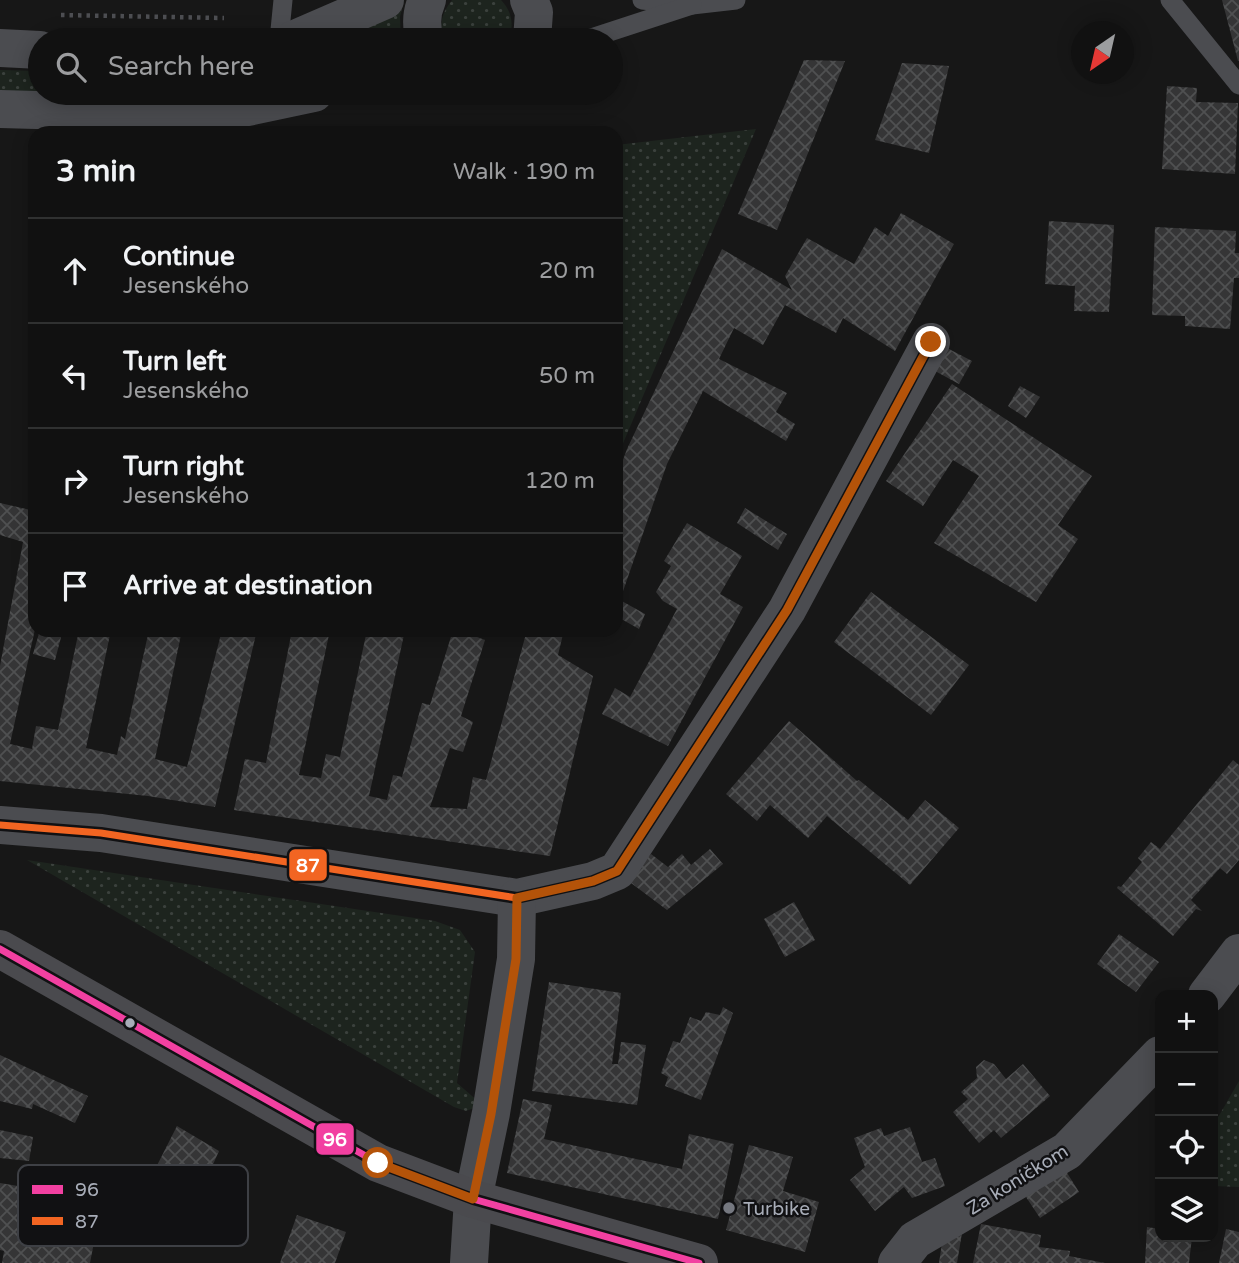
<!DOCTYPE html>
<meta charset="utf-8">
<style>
:root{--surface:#111;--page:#1e1f1f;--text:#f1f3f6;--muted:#9c9d9f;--line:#303131}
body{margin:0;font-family:"Varela Round",sans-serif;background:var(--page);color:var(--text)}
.controls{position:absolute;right:21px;bottom:21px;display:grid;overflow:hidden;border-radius:14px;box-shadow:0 4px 18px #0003}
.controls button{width:63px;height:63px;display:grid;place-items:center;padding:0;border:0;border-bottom:2px solid var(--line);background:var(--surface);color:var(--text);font:35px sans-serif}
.compass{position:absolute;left:1071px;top:21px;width:63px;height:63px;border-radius:50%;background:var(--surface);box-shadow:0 4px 18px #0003;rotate:214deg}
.stop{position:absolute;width:21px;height:21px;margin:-16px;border:5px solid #b45309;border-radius:50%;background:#fff}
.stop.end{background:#b45309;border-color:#fff;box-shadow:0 2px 7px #0008}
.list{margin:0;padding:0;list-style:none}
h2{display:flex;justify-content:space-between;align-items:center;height:91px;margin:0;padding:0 28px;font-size:30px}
h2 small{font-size:23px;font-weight:400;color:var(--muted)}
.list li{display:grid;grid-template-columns:46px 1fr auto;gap:21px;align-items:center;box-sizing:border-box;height:105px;padding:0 28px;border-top:2px solid var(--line)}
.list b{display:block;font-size:26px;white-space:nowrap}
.list p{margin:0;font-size:23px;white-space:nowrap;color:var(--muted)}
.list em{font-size:23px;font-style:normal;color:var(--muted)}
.icon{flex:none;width:38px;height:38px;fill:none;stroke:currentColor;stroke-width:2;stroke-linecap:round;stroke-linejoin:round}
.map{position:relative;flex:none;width:1239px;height:1263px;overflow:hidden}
.search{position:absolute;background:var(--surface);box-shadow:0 4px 18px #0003;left:28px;top:28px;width:595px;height:77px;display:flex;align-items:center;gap:18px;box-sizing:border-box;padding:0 24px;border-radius:38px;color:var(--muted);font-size:26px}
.panel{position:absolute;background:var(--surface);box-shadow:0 4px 18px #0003;left:28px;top:126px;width:595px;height:511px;border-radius:21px}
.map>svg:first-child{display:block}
.green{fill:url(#green-dots)}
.building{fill:url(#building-cross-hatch)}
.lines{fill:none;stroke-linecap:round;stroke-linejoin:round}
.path{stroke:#4d4e52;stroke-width:4.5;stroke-dasharray:3.5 5;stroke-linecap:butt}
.lane{stroke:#4b4c50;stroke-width:19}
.street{stroke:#4b4c50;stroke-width:38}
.secondary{stroke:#4a4a4e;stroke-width:38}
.bus-1-casing{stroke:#111113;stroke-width:12}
.bus-2-casing{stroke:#111113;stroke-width:12}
.bus-1{stroke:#f240a1;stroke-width:7}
.bus-2{stroke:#f26522;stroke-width:7}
.route{stroke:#b45309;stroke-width:9}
.bus-dot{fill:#a8adb8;stroke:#111113;stroke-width:2.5}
.poi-dot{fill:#757880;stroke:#111113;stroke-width:2.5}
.labels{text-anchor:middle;stroke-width:5;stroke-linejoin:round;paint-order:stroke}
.street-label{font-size:19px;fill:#a8adb8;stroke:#111113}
.poi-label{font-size:19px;fill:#a8adb8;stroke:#111113;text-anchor:start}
.key{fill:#111113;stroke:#3e4045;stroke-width:2}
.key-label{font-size:19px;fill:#a8adb8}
.line-badge{stroke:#111113;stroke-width:2.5}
.badge-label{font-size:19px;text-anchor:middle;font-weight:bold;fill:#fff}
</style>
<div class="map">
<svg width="1239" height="1263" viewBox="0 0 1239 1263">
<defs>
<pattern id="green-dots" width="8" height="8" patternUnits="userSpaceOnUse" patternTransform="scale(1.75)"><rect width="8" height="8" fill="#1d241e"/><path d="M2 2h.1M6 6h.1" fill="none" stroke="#3b413d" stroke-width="1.8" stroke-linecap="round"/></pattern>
<pattern id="building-cross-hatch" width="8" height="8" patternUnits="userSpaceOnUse" patternTransform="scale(1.75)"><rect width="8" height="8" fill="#353536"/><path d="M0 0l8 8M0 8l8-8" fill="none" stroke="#4f5051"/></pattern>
</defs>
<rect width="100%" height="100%" fill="#171717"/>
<g class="green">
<path d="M452,0H501C512,11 514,25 509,40H444C438,25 442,13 452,0Z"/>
<path d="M403,3L400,17L401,40H322Z"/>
<path d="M0,70L40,71V93H264L229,99L0,94Z"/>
<path d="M756,129L616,460V145Z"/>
<path d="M27,860L435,921L460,930L475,952L457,1083L479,1102L474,1108L466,1111L454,1107Z"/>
<path d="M1239,1081V1187L1213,1186V1126Z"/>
</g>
<g class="building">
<path d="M1222,0H1239V61H1238Z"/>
<path d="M804,60L845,61L777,230L738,214Z"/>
<path d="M902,63L949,66L929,153L875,140Z"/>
<path d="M1167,86L1197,88L1196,102L1238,103L1235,174L1162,169Z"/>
<path d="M901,213L954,244L895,351L843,318L836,333L785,305L763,345L734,328L719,359L787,393L776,412L795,424L786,441L703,391L667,464L620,600L645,614L639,629L616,616V479L627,449L722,249L792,290L785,276L807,238L854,264L875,227L888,236Z"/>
<path d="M1049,221L1114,225L1109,312L1074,311L1075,286L1045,284Z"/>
<path d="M1155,227L1236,231L1235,253H1239V278H1234L1230,329L1185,326V316L1152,315Z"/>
<path d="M947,348L972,361L959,384L935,371Z"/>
<path d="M952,384L1092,476L1058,525L1078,539L1036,602L934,543L979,476L953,460L923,506L886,481Z"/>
<path d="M1020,386L1040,397L1026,418L1008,406Z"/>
<path d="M0,503L35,511V629L10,744L32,749L36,726L58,730L79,630H111L86,748L117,755L121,736L125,739L149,630H182L155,759L187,767L222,630H257L215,807L148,796L0,781V666L23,542L0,535Z"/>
<path d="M745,508L787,534L778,550L737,523Z"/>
<path d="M687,523L742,556L720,594L743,607L668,746L602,714L615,688L630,697L677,609L663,601L656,592L671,566L664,561Z"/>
<path d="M871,592L969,665L931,715L834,642Z"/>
<path d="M40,630H63L55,660L33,654Z"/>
<path d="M292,630H330L299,775L321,778L326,754L340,757L367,630H405L369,796L387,800L393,775L402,777L422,703L430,705L453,630H459L485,640L461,716L473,722L463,752L450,748L430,807L467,809L473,777L486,780L527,630H564L558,655L593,676L550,856L234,810L245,759L266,763Z"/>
<path d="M789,721L857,781L859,780L908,820L925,800L959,828L910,885L827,816L808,838L770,805L757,821L726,794Z"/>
<path d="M1233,760L1239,765V860L1227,874L1220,868L1191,900L1202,911L1196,909L1173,936L1117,888L1118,886L1121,887L1142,862L1138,858L1151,842L1160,849Z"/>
<path d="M710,849L723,864L667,910L627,880L651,854L668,867L682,854L691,865Z"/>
<path d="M794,902L815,940L785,957L764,919Z"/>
<path d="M1119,934L1159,962L1136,992L1097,964Z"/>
<path d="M549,982L621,993L612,1064H618L621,1042L646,1045L637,1105L532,1091Z"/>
<path d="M723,1007L733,1013L701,1100L665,1086L668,1077L661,1073L673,1041L680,1043L690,1017L701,1021L706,1012L720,1015Z"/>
<path d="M0,1055L88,1096L75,1123L33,1104L32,1109L0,1101Z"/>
<path d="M984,1060L994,1064L1006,1079L1023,1064L1050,1096L1001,1138L994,1130L979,1143L953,1112L968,1099L961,1092L977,1078L976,1067Z"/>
<path d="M523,1099L552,1105L544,1139L682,1169L689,1134L734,1144L718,1219L507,1173Z"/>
<path d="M177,1126L219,1151L206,1180L247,1198L238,1227L143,1193Z"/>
<path d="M910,1127L922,1162L935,1158L945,1186L912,1198L904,1187L875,1211L850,1180L865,1167L854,1138L881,1128L884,1136Z"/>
<path d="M0,1130L33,1137L29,1161L0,1158Z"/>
<path d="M749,1145L793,1157L783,1191L819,1202L805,1252L726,1230Z"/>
<path d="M1064,1168L1079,1192L1040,1218L1024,1194Z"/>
<path d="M0,1183L102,1200L90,1263H2L4,1251L0,1250Z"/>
<path d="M297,1215L346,1232L335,1263H280Z"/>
<path d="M981,1224L1041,1235L1039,1247L1070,1251L1069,1256L1105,1263H973Z"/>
<path d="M1147,1227L1160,1229V1237H1192L1189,1263H1145Z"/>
<path d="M1226,1229L1239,1232V1263H1219Z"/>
<path d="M944,1230L962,1233L957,1263H939Z"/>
</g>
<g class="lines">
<path class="path" d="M61,15L224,18"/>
<g class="lane">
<path d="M642,0L692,5L736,0"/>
<path d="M1170,0L1239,85"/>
<path d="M279,40L283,0"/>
<path d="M585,40L692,5"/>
</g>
<g class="street">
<path d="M529,0L534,12L532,40"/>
<path d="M293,40L385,0"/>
<path d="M425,40C421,27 421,13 427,0"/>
<path d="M0,48L40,50"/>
<path d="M0,109L178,114L238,109L314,93"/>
<path d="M0,825L101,833L517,898L593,881L617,871L787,610L931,342"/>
<path d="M1207,995L1239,953"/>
<path d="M469,1263L473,1199L491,1113L516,959L517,898"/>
<path d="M897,1263L915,1240L1067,1151L1160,1055"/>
</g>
<path class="secondary" d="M0,949L378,1163L473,1199L699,1263"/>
<defs>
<path id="bus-1" d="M0,949L378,1163L473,1199L699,1263"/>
<path id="bus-2" d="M0,825L101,833L517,898L593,881L617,871L787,610L931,342"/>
</defs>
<use href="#bus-1" class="bus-1-casing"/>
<use href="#bus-2" class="bus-2-casing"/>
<use href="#bus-1" class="bus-1"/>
<use href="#bus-2" class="bus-2"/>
</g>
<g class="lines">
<path class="route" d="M378,1163L473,1199L491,1114L516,959L517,898L593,881L617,871L787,610L931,342"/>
</g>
<circle class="bus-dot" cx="130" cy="1023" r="6"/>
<circle class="poi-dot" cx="729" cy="1208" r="7"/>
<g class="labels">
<g class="street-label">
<text transform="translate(1017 1179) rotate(-32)" y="7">Za koníčkom</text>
</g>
<g class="poi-label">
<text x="743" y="1215">Turbike</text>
</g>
</g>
<rect x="18" y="1165" width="230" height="81" rx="10" class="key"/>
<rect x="32" y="1185" width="31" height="9" fill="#f240a1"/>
<rect x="32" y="1217" width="31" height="8" fill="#f26522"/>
<g class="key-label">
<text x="75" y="1196">96</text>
<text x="75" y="1228">87</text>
</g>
<g class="line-badge">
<rect x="288" y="848" width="40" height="34" rx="7" fill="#f26522"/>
<rect x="315" y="1122" width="40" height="34" rx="7" fill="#f240a1"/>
</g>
<g class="badge-label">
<text x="308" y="872">87</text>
<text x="335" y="1146">96</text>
</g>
</svg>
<div class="controls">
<button>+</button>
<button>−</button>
<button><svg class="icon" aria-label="locate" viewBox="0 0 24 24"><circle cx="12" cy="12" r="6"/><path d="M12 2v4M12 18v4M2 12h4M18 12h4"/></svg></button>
<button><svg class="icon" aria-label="layers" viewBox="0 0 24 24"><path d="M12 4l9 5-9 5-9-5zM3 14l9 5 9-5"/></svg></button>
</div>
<svg class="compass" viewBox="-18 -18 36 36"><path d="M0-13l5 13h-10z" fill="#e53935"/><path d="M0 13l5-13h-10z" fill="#9c9d9f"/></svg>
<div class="stop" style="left:378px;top:1163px"></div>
<div class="stop end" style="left:931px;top:342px"></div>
<div class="search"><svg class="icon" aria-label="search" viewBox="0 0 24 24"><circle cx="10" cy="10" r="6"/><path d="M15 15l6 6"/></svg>Search here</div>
<section class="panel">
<h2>3 min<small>Walk · 190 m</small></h2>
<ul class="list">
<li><svg class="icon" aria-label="ahead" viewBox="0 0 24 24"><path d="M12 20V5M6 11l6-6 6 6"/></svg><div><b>Continue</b><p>Jesenského</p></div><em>20 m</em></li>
<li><svg class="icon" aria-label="left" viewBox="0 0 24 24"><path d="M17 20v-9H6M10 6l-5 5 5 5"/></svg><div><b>Turn left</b><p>Jesenského</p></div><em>50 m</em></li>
<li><svg class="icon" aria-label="right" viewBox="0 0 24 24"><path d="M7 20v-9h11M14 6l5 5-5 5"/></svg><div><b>Turn right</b><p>Jesenského</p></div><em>120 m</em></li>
<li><svg class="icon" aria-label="arrive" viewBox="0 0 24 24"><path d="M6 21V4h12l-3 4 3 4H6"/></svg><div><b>Arrive at destination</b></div></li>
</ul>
</section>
</div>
